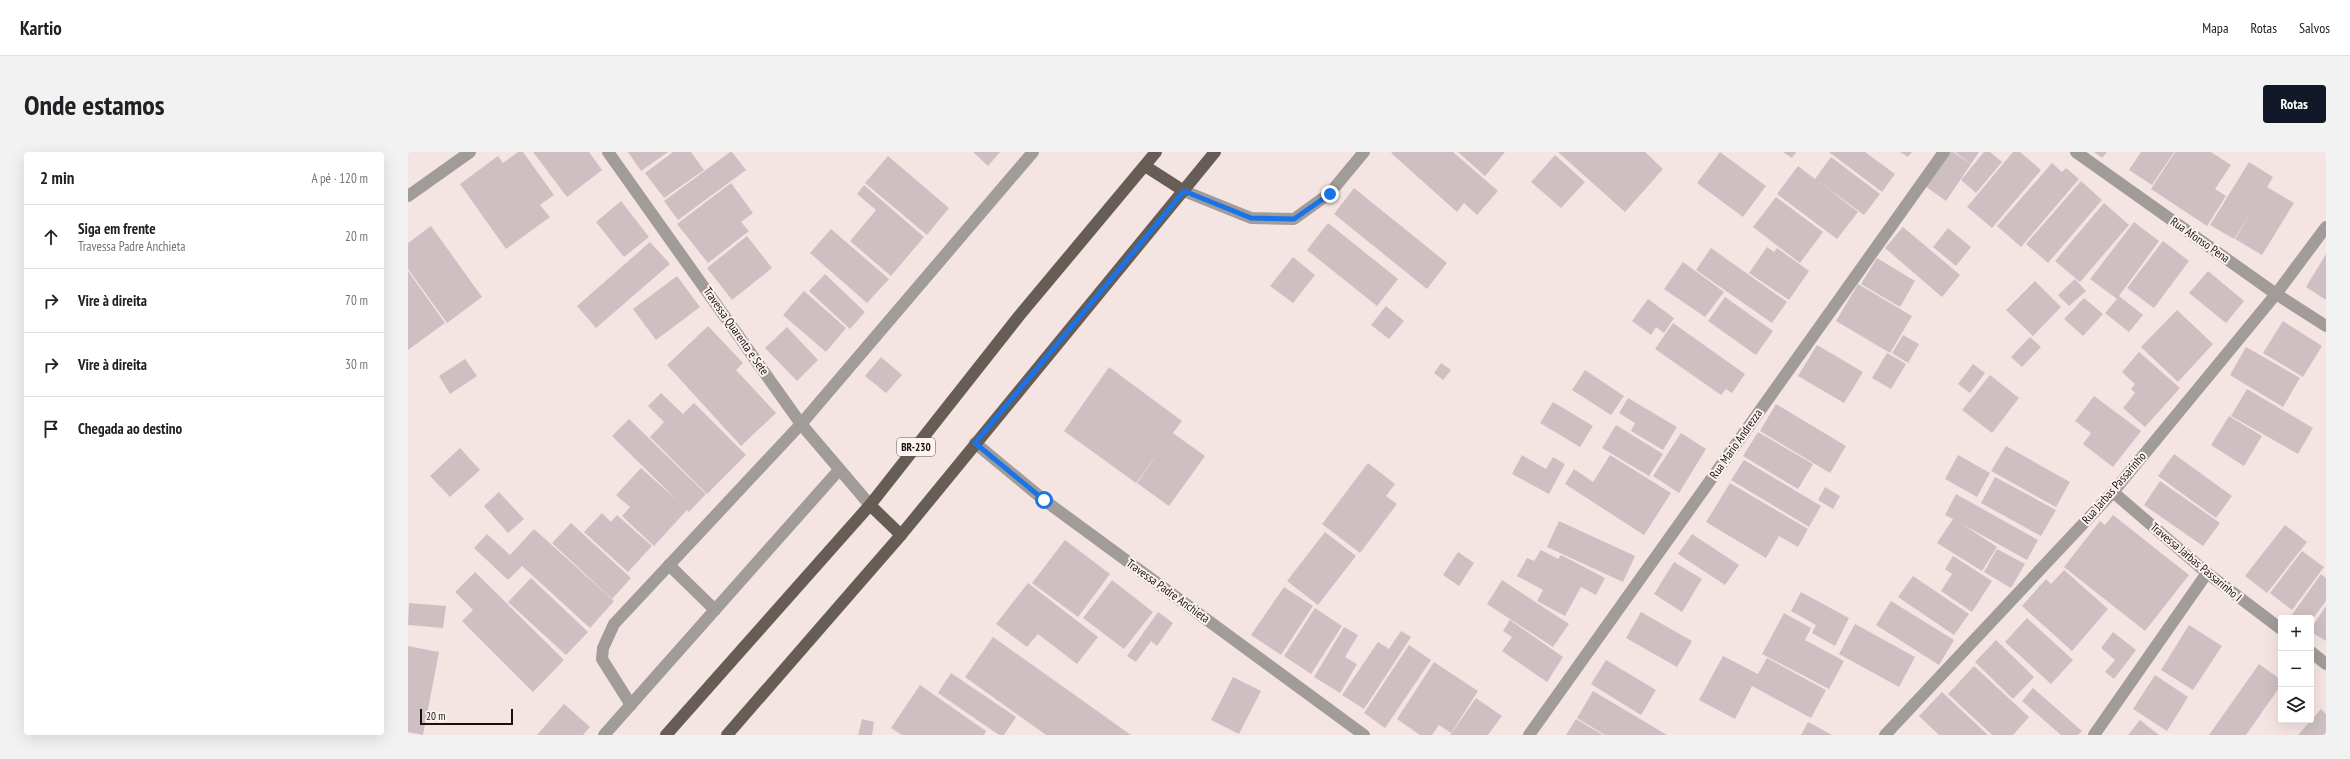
<!DOCTYPE html>
<html lang="pt">
<meta charset="utf-8">
<style>
:root{--surface:#fff;--page:#f2f2f2;--text:#202124;--muted:#757577;--line:#e0e0e0;--accent:#111827}
body{margin:0;font-family:"PT Sans Narrow",sans-serif;background:var(--page);color:var(--text)}
.controls{position:absolute;right:12px;bottom:12px;display:grid;overflow:hidden;border-radius:4px;box-shadow:0 4px 16px #0002}
.controls button{width:36px;height:36px;display:grid;place-items:center;padding:0;border:0;border-bottom:1px solid var(--line);background:var(--surface);color:var(--text);font:20px sans-serif}
.scale{position:absolute;left:12px;bottom:10px;width:93px;box-sizing:border-box;padding-left:4px;border:2px solid #171211;border-top:0;font-size:11px;line-height:14px;white-space:nowrap;color:#171211;-webkit-text-stroke:3px #fdf4f2;paint-order:stroke}
.stop{position:absolute;width:12px;height:12px;margin:-9px;border:3px solid #1a73e8;border-radius:50%;background:#fff}
.stop.end{background:#1a73e8;border-color:#fff;box-shadow:0 1px 4px #0008}
.list{margin:0;padding:0;list-style:none}
h2{display:flex;justify-content:space-between;align-items:center;height:52px;margin:0;padding:0 16px;font-size:17px}
h2 small{font-size:13px;font-weight:400;color:var(--muted)}
.list li{display:grid;grid-template-columns:26px 1fr auto;gap:12px;align-items:center;box-sizing:border-box;height:64px;padding:0 16px;border-top:1px solid var(--line)}
.list b{display:block;font-size:15px;white-space:nowrap}
.list p{margin:0;font-size:13px;white-space:nowrap;color:var(--muted)}
.list em{font-size:13px;font-style:normal;color:var(--muted)}
.icon{flex:none;width:22px;height:22px;fill:none;stroke:currentColor;stroke-width:2;stroke-linecap:round;stroke-linejoin:round}
.map{position:relative;flex:none;width:1918px;height:583px;overflow:hidden;border-radius:4px}
header{display:flex;align-items:center;gap:24px;box-sizing:border-box;height:56px;padding:0 20px;background:var(--surface);border-bottom:1px solid var(--line)}
header strong{font-size:19px}
nav{display:flex;gap:22px;margin-inline-start:auto;font-size:14px}
.intro{display:flex;align-items:center;justify-content:space-between;box-sizing:border-box;height:96px;padding:0 24px}
h1{margin:0;font-size:28px}
.button{padding:10px 18px;border-radius:4px;background:var(--accent);color:#fff;font-size:14px;font-weight:700}
main{display:flex;gap:24px;padding:0 24px}
aside{flex:1;background:var(--surface);border-radius:4px;box-shadow:0 4px 16px #0002}
.map>svg:first-child{display:block}
.building{fill:#cebfc2}
.lines{fill:none;stroke-linecap:round;stroke-linejoin:round}
.minor{stroke:#a19c99;stroke-width:12}
.major{stroke:#665d57;stroke-width:12}
.route{stroke:#1a73e8;stroke-width:5}
.labels{text-anchor:middle;stroke-width:4;stroke-linejoin:round;paint-order:stroke}
.shield{fill:#fdf4f2;stroke:#5c5654;stroke-width:1}
.shield-label{font-size:11px;font-weight:bold;fill:#171211}
.street-label{font-size:12px;fill:#171211;stroke:#fdf4f2}
</style>
<header>
<strong>Kartio</strong>
<nav><a>Mapa</a><a>Rotas</a><a>Salvos</a></nav>
</header>
<div class="intro"><h1>Onde estamos</h1><a class="button">Rotas</a></div>
<main>
<aside>
<h2>2 min<small>A pé · 120 m</small></h2>
<ul class="list">
<li><svg class="icon" aria-label="ahead" viewBox="0 0 24 24"><path d="M12 20V5M6 11l6-6 6 6"/></svg><div><b>Siga em frente</b><p>Travessa Padre Anchieta</p></div><em>20 m</em></li>
<li><svg class="icon" aria-label="right" viewBox="0 0 24 24"><path d="M7 20v-9h11M14 6l5 5-5 5"/></svg><div><b>Vire à direita</b></div><em>70 m</em></li>
<li><svg class="icon" aria-label="right" viewBox="0 0 24 24"><path d="M7 20v-9h11M14 6l5 5-5 5"/></svg><div><b>Vire à direita</b></div><em>30 m</em></li>
<li><svg class="icon" aria-label="arrive" viewBox="0 0 24 24"><path d="M6 21V4h12l-3 4 3 4H6"/></svg><div><b>Chegada ao destino</b></div></li>
</ul>
</aside>
<div class="map">
<svg width="1918" height="583" viewBox="0 0 1918 583">
<rect width="100%" height="100%" fill="#f5e5e2"/>
<g class="building">
<path d="M110,0H115L146,43L132,53L142,65L98,97L52,32L90,4L95,11Z"/>
<path d="M125,0H181L194,18L159,45Z"/>
<path d="M220,0H260L233,19Z"/>
<path d="M265,0H283L296,18L256,46L237,21Z"/>
<path d="M322,0H324L338,18L270,68L256,49Z"/>
<path d="M565,0H592L580,14Z"/>
<path d="M985,0H1045L1090,39L1069,63L1056,51L1049,60L983,1Z"/>
<path d="M1050,0H1097L1077,24Z"/>
<path d="M1150,0H1237L1255,17L1217,60Z"/>
<path d="M1312,0L1358,34L1335,65L1289,31Z"/>
<path d="M1375,0H1388L1384,6Z"/>
<path d="M1421,0H1457L1487,22L1474,40Z"/>
<path d="M1492,0H1504L1500,5Z"/>
<path d="M1541,0H1545L1563,12L1538,49L1517,34Z"/>
<path d="M1547,0H1571L1563,12Z"/>
<path d="M1576,0H1582L1594,10L1568,41L1553,28Z"/>
<path d="M1605,0H1612L1633,18L1584,76L1559,55Z"/>
<path d="M1686,0H1699L1694,6Z"/>
<path d="M1733,0H1766L1744,33L1721,18Z"/>
<path d="M1767,0H1803L1823,13L1807,37L1818,44L1799,74L1743,37Z"/>
<path d="M1147,3L1177,30L1153,56L1123,30Z"/>
<path d="M480,4L541,56L519,83L457,31Z"/>
<path d="M1423,5L1472,42L1456,63L1409,28L1450,60L1429,87L1369,42L1390,14L1407,27Z"/>
<path d="M1841,10L1865,25L1859,35L1886,51L1854,103L1827,87L1843,61L1826,87L1802,73Z"/>
<path d="M1644,11L1654,20L1658,16L1671,27L1613,95L1589,74Z"/>
<path d="M1673,29L1694,48L1640,111L1618,92Z"/>
<path d="M323,31L345,61L333,70L341,79L300,111L269,72Z"/>
<path d="M456,33L516,85L483,124L442,89L468,58L449,42Z"/>
<path d="M946,36L1039,111L1019,137L926,62Z"/>
<path d="M1368,45L1415,80L1392,111L1345,75Z"/>
<path d="M213,49L241,85L216,105L188,70Z"/>
<path d="M1696,51L1721,73L1672,130L1647,109Z"/>
<path d="M1726,70L1751,89L1711,144L1735,163L1721,180L1697,161L1709,147L1682,127Z"/>
<path d="M920,71L990,127L969,154L899,98Z"/>
<path d="M23,74L74,145L39,171L0,117V91Z"/>
<path d="M1495,75L1552,123L1534,145L1477,96Z"/>
<path d="M1540,76L1563,95L1548,114L1525,95Z"/>
<path d="M423,77L481,127L459,151L402,101Z"/>
<path d="M339,84L364,116L324,148L299,116Z"/>
<path d="M1755,89L1781,109L1746,156L1719,136Z"/>
<path d="M242,90L262,112L188,176L169,154Z"/>
<path d="M1359,95L1366,100L1369,96L1401,119L1381,148L1341,121Z"/>
<path d="M1303,96L1379,150L1364,171L1288,118Z"/>
<path d="M1918,102V148L1898,135Z"/>
<path d="M885,105L907,123L885,151L862,134Z"/>
<path d="M1469,106L1507,129L1492,155L1453,132Z"/>
<path d="M1275,110L1316,140L1297,165L1256,137Z"/>
<path d="M0,119L37,171L0,198Z"/>
<path d="M1800,119L1836,149L1818,171L1781,141Z"/>
<path d="M417,122L457,160L442,177L401,139Z"/>
<path d="M269,124L292,155L248,188L225,157Z"/>
<path d="M1667,127L1678,139L1661,154L1650,143Z"/>
<path d="M1627,129L1653,155L1625,184L1598,158Z"/>
<path d="M1450,132L1504,164L1482,201L1428,169Z"/>
<path d="M396,139L438,176L418,200L375,163Z"/>
<path d="M1317,145L1365,179L1348,203L1300,169Z"/>
<path d="M1676,146L1695,162L1675,184L1656,167Z"/>
<path d="M1240,147L1266,166L1256,181L1248,175L1243,183L1224,169Z"/>
<path d="M978,154L996,169L981,187L963,173Z"/>
<path d="M1769,158L1805,192L1770,230L1733,195Z"/>
<path d="M1875,169L1914,194L1895,225L1855,201Z"/>
<path d="M1265,171L1337,222L1324,241L1318,237L1313,243L1247,197Z"/>
<path d="M300,174L335,211L328,218L368,261L333,294L259,213Z"/>
<path d="M379,175L410,208L389,229L357,196Z"/>
<path d="M1495,183L1511,192L1500,211L1484,201Z"/>
<path d="M1622,185L1633,195L1614,215L1603,205Z"/>
<path d="M1409,193L1455,220L1436,251L1390,224Z"/>
<path d="M1838,195L1892,226L1875,255L1822,223Z"/>
<path d="M1731,200L1772,236L1737,275L1715,256L1727,241L1723,237L1727,232L1714,220Z"/>
<path d="M1479,201L1498,212L1483,237L1464,226Z"/>
<path d="M473,205L494,223L478,241L457,224Z"/>
<path d="M57,207L69,224L42,242L31,224Z"/>
<path d="M1033,211L1043,218L1035,228L1026,221Z"/>
<path d="M1565,212L1577,221L1562,241L1550,232Z"/>
<path d="M701,215L774,269L765,281L797,304L761,354L729,331L753,297L728,331L656,279Z"/>
<path d="M1177,218L1216,244L1203,263L1164,238Z"/>
<path d="M1582,223L1611,246L1584,281L1554,258Z"/>
<path d="M1839,237L1905,276L1890,302L1823,264Z"/>
<path d="M253,241L275,262L286,251L338,303L299,342L242,285L256,270L240,254Z"/>
<path d="M1686,244L1733,279L1705,315L1675,292L1683,281L1667,269Z"/>
<path d="M1220,246L1269,275L1255,298L1223,279L1227,271L1211,261Z"/>
<path d="M1145,250L1185,274L1172,295L1132,271Z"/>
<path d="M1368,252L1438,294L1422,321L1352,279Z"/>
<path d="M1821,264L1854,284L1836,314L1803,293Z"/>
<path d="M221,267L298,342L281,360L279,358L246,394L214,364L222,355L208,343L233,316L270,349L204,284Z"/>
<path d="M1208,273L1255,302L1241,324L1194,296Z"/>
<path d="M1350,280L1405,312L1390,337L1335,304Z"/>
<path d="M1273,281L1298,297L1271,341L1245,324Z"/>
<path d="M1598,294L1662,330L1648,355L1583,319Z"/>
<path d="M52,296L72,318L42,345L22,324Z"/>
<path d="M1766,302L1824,344L1808,366L1750,324Z"/>
<path d="M1114,303L1138,317L1145,305L1157,312L1141,342L1104,322Z"/>
<path d="M1202,303L1263,341L1236,383L1157,332L1166,317L1185,330Z"/>
<path d="M1550,303L1582,321L1569,345L1537,327Z"/>
<path d="M1336,308L1413,354L1401,375L1323,328Z"/>
<path d="M960,311L987,332L978,344L989,352L952,401L914,372Z"/>
<path d="M1587,325L1648,358L1633,384L1573,351Z"/>
<path d="M1752,329L1812,371L1795,394L1736,353Z"/>
<path d="M1322,331L1400,377L1390,395L1371,384L1358,406L1298,370Z"/>
<path d="M1417,335L1432,344L1425,357L1410,348Z"/>
<path d="M91,340L116,367L100,381L76,354Z"/>
<path d="M1548,342L1630,388L1619,408L1554,372L1589,395L1574,419L1529,391L1545,367L1537,363Z"/>
<path d="M194,361L203,370L209,363L244,394L220,420L176,380Z"/>
<path d="M1705,363L1781,423L1737,479L1656,415L1692,369L1697,373Z"/>
<path d="M1151,369L1227,404L1215,430L1139,395Z"/>
<path d="M163,371L223,426L204,447L144,391Z"/>
<path d="M1877,373L1899,390L1859,441L1837,424Z"/>
<path d="M126,377L206,449L182,476L114,414L100,428L66,396L79,382L102,403Z"/>
<path d="M917,380L948,404L910,453L879,429Z"/>
<path d="M1284,382L1331,413L1317,433L1270,402Z"/>
<path d="M657,388L702,422L670,465L624,431Z"/>
<path d="M1589,397L1617,412L1603,436L1576,420Z"/>
<path d="M1133,398L1150,407L1153,403L1197,426L1188,443L1173,435L1157,464L1129,449L1135,438L1109,424L1119,406L1126,409Z"/>
<path d="M1894,399L1916,415L1884,458L1862,441Z"/>
<path d="M1050,400L1066,411L1051,434L1035,423Z"/>
<path d="M1545,404L1584,429L1564,460L1533,439L1544,422L1537,417Z"/>
<path d="M1266,410L1294,427L1274,460L1246,442Z"/>
<path d="M1656,418L1700,457L1664,499L1614,454L1638,427L1643,432Z"/>
<path d="M67,420L156,508L125,540L54,469L65,458L47,440Z"/>
<path d="M1913,422L1918,426V449L1903,469V466H1886L1883,464Z"/>
<path d="M1505,424L1561,462L1546,483L1490,445Z"/>
<path d="M123,426L180,480L158,503L100,450Z"/>
<path d="M704,428L745,460L716,497L675,466Z"/>
<path d="M1094,428L1161,472L1145,495L1079,452Z"/>
<path d="M620,431L690,485L669,512L630,482L619,495L588,472Z"/>
<path d="M876,435L905,454L873,503L843,483Z"/>
<path d="M1393,440L1441,466L1427,494L1404,481L1408,473L1383,459Z"/>
<path d="M1483,449L1546,488L1531,513L1468,473Z"/>
<path d="M1,451L38,454L35,476L0,473Z"/>
<path d="M1918,454V489L1903,480V476Z"/>
<path d="M907,456L934,474L903,522L876,504Z"/>
<path d="M750,460L765,471L749,494L743,489L728,510L719,504Z"/>
<path d="M1233,460L1284,489L1269,515L1218,486Z"/>
<path d="M1376,461L1403,476L1397,488L1436,509L1421,537L1354,502Z"/>
<path d="M1619,466L1665,508L1643,532L1597,490Z"/>
<path d="M1102,468L1155,505L1139,530L1094,499L1104,485L1095,479Z"/>
<path d="M1447,472L1507,505L1491,535L1431,502Z"/>
<path d="M1781,473L1814,494L1785,538L1753,518Z"/>
<path d="M936,475L950,483L937,505L949,512L932,541L906,525Z"/>
<path d="M993,479L1003,485L956,557L934,543L970,490L981,497Z"/>
<path d="M1705,480L1728,498L1706,527L1697,520L1707,508L1693,496Z"/>
<path d="M585,485L723,583H638L557,525Z"/>
<path d="M1588,488L1626,525L1605,547L1567,510Z"/>
<path d="M1001,493L1023,508L977,576L956,561Z"/>
<path d="M0,494L31,500L15,583L0,580Z"/>
<path d="M1315,504L1350,522L1359,506L1418,538L1403,566L1344,534L1327,567L1291,548Z"/>
<path d="M1198,508L1248,538L1233,563L1183,532Z"/>
<path d="M1026,510L1070,539L1043,581L1031,573L1024,583H1012L989,567Z"/>
<path d="M1851,512L1873,528V533L1838,583H1801Z"/>
<path d="M1566,514L1621,565L1605,583H1584L1540,542Z"/>
<path d="M543,521L608,565L596,583H591L530,541Z"/>
<path d="M1747,523L1780,545L1759,579L1725,557Z"/>
<path d="M825,525L853,539L831,582L803,568Z"/>
<path d="M512,533L578,579L576,583H494L483,576Z"/>
<path d="M1625,536L1674,579L1670,583H1653L1614,549Z"/>
<path d="M1185,539L1259,583H1197L1169,566Z"/>
<path d="M1534,540L1580,583H1531L1511,564Z"/>
<path d="M1068,546L1094,564L1080,583H1042Z"/>
<path d="M156,552L182,575L175,583H129Z"/>
<path d="M1913,557L1918,562V583H1890Z"/>
<path d="M454,567L466,570L464,583H450Z"/>
<path d="M1168,567L1195,583H1158Z"/>
<path d="M1732,568L1751,583H1720Z"/>
<path d="M1400,570L1424,583H1393Z"/>
</g>
<g class="lines">
<g class="minor">
<path d="M200,0L393,272L462,353"/>
<path d="M1668,0L1868,142L1918,174"/>
<path d="M776,39L843,66L886,67L922,41L956,0"/>
<path d="M0,44L62,0"/>
<path d="M567,291L636,348L956,583"/>
<path d="M1705,340L1799,421L1873,477"/>
<path d="M261,413L307,458"/>
<path d="M1903,500L1918,512"/>
<path d="M223,553L194,507L195,496L206,472L393,272L625,0"/>
<path d="M196,583L431,318"/>
<path d="M1121,583L1536,0"/>
<path d="M1477,583L1705,340L1868,142L1918,75"/>
<path d="M1686,583L1799,421"/>
</g>
<g class="major">
<path d="M737,14L776,39"/>
<path d="M462,353L493,383"/>
<path d="M258,583L462,353L611,164L748,0"/>
<path d="M319,583L493,383L807,0"/>
</g>
</g>
<g class="lines">
<path class="route" d="M636,348L567,291L776,39L843,66L886,67L922,42"/>
</g>
<g class="labels">
<rect class="shield" x="489" y="286" width="38" height="18" rx="3"/>
<g class="shield-label">
<text x="508" y="299">BR-230</text>
</g>
<g class="street-label">
<text transform="translate(1792 88) rotate(35)" y="4">Rua Afonso Pena</text>
<text transform="translate(328 179) rotate(55)" y="4">Travessa Quarenta e Sete</text>
<text transform="translate(1328 292) rotate(-55)" y="4">Rua Mario Andrezza</text>
<text transform="translate(1706 336) rotate(-49)" y="4">Rua Jarbas Passarinho</text>
<text transform="translate(1788 410) rotate(40)" y="4">Travessa Jarbas Passarinho I</text>
<text transform="translate(760 439) rotate(36)" y="4">Travessa Padre Anchieta</text>
</g>
</g>
</svg>
<div class="controls">
<button>+</button>
<button>−</button>
<button><svg class="icon" aria-label="layers" viewBox="0 0 24 24"><path d="M12 4l9 5-9 5-9-5zM3 14l9 5 9-5"/></svg></button>
</div>
<div class="scale">20 m</div>
<div class="stop" style="left:636px;top:348px"></div>
<div class="stop end" style="left:922px;top:42px"></div>
</div>
</main>
